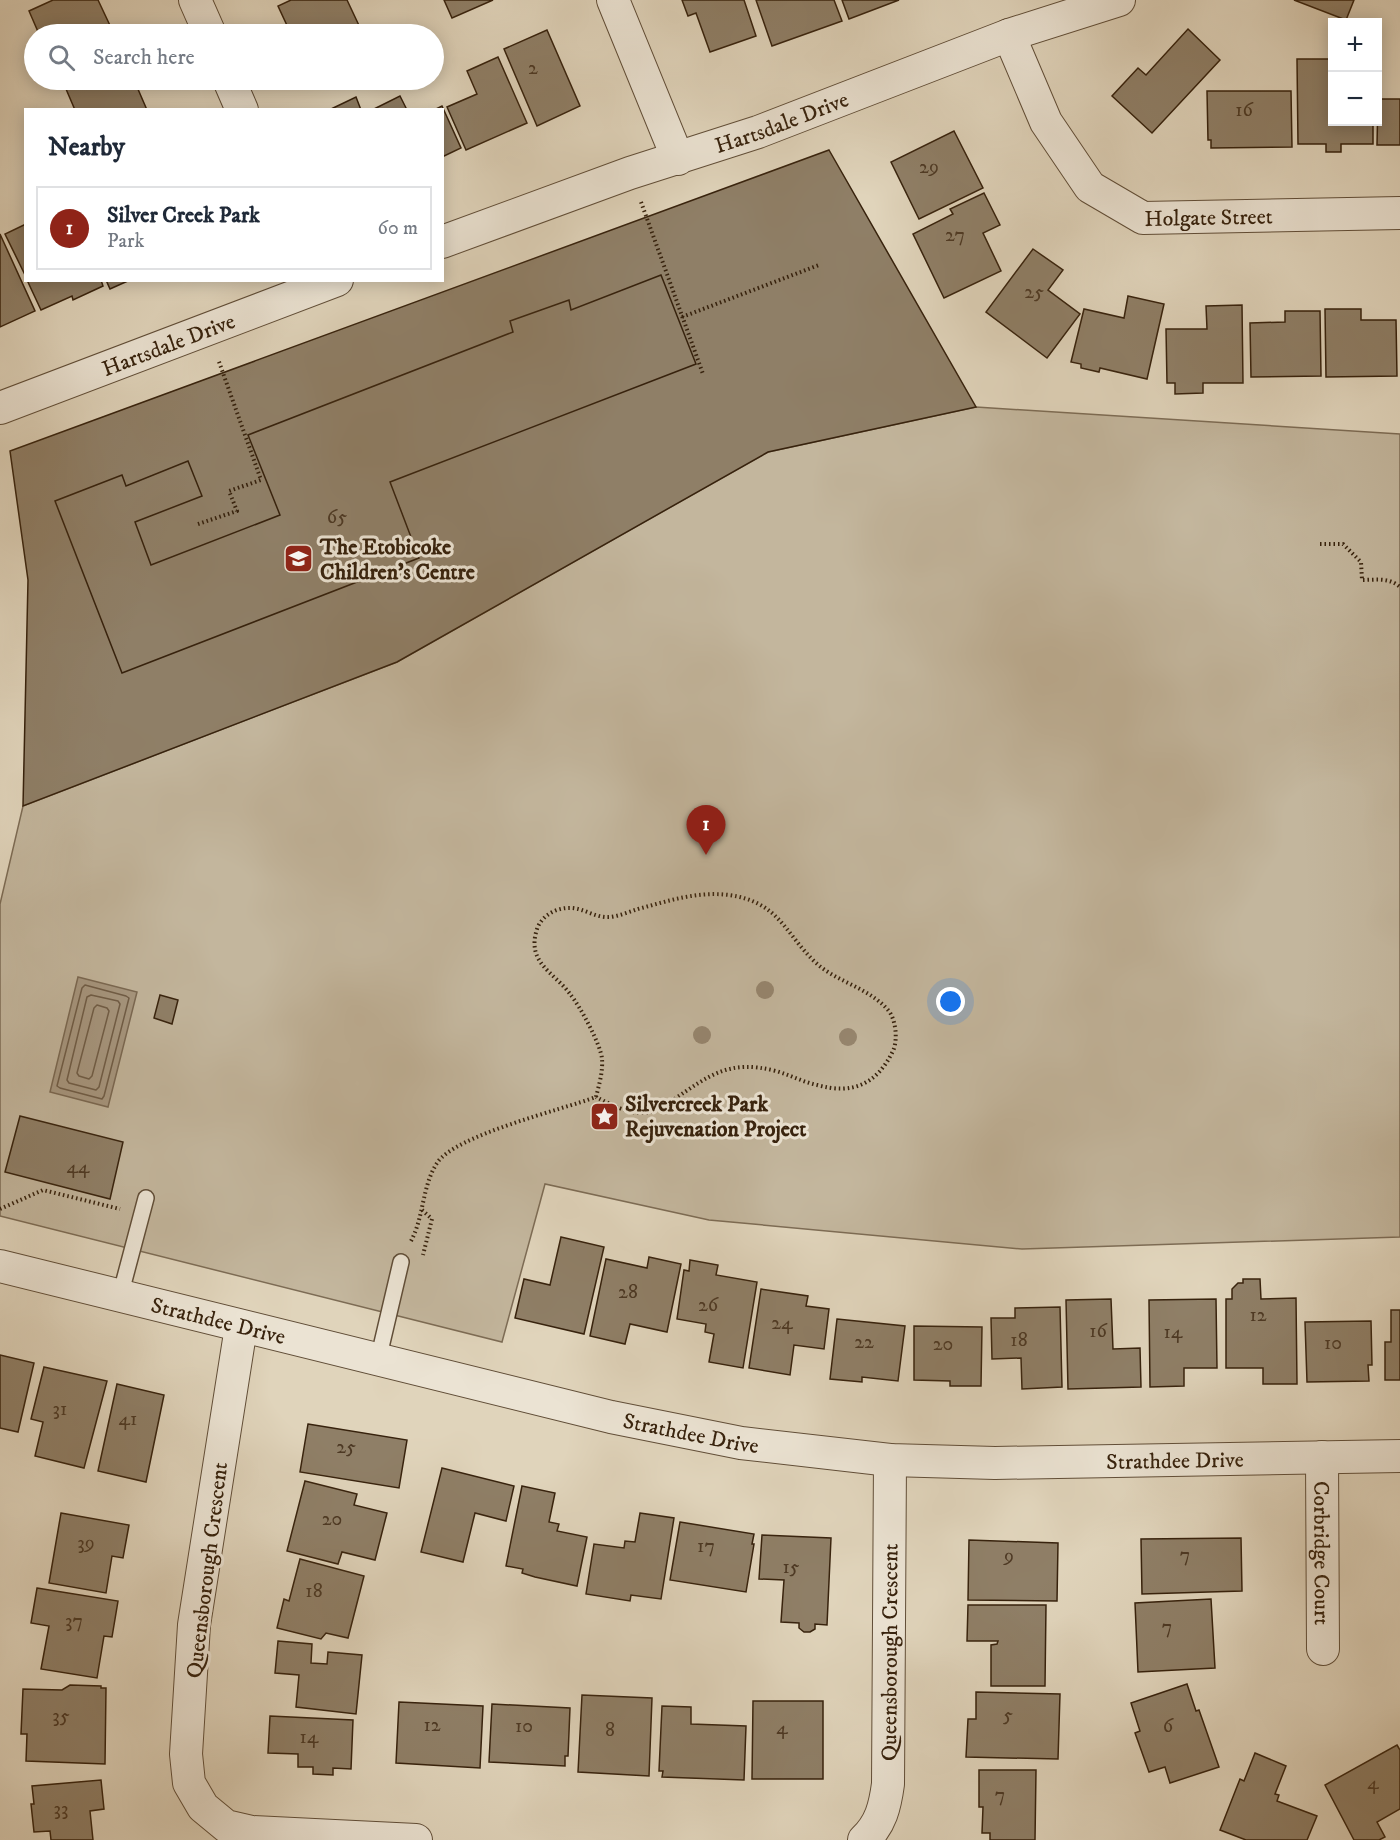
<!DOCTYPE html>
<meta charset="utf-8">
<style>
:root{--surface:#fff;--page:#f2f2f3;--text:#1f2937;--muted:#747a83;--line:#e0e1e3;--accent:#8f2418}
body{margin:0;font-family:"IM FELL DW Pica",serif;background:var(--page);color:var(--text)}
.controls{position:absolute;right:18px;top:18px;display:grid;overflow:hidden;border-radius:0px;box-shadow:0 3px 15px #0003}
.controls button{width:54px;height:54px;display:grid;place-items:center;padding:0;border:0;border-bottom:2px solid var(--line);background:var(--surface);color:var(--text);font:30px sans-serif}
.you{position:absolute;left:951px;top:1002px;width:21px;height:21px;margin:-15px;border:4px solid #fff;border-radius:50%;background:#1a73e8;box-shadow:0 0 0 9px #1a73e833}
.badge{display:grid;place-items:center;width:39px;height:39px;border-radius:50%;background:var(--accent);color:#fff;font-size:20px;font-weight:700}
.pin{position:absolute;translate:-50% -50px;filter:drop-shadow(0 2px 3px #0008)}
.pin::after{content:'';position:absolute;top:32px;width:21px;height:18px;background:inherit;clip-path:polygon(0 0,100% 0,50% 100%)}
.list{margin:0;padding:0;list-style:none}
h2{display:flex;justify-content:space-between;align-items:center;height:78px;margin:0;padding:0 24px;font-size:26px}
h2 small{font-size:20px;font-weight:400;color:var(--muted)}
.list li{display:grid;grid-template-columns:39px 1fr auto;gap:18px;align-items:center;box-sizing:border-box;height:84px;margin:0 12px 12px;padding:0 12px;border:2px solid var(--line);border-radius:0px}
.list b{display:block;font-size:22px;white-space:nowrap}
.list p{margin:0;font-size:20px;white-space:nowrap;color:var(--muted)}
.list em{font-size:20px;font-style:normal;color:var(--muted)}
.icon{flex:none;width:33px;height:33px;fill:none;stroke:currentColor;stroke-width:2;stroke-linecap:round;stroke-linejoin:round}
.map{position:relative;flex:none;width:1400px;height:1840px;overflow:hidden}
.search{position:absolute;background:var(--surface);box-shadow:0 3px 15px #0003;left:24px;top:24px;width:420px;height:66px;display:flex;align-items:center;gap:15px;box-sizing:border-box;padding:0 21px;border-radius:33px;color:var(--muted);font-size:22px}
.panel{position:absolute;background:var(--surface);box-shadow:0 3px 15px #0003;left:24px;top:108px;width:420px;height:174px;border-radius:0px}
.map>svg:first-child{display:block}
.green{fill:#c3b69d;stroke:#7d6c55;stroke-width:1.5}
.water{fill:#a79780;stroke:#7a6852;stroke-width:1.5}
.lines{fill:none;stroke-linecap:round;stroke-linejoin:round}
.shore{stroke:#6f5c46;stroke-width:1.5}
.building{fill:#8f7f67;stroke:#37220d;stroke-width:1.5}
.service-casing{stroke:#614e38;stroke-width:18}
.minor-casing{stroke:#614e38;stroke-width:34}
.path{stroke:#37220d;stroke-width:4;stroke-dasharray:1.5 3;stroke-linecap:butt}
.service{stroke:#ebe3d3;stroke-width:15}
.minor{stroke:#ebe3d3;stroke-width:32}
.tree{fill:#96866f}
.labels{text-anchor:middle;stroke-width:6;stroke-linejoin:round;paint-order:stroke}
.number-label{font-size:20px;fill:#4d3924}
.street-label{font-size:22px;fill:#37220d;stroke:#ebe3d3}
.poi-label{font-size:22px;font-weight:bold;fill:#37220d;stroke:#ebe3d3;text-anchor:start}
</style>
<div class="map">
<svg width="1400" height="1840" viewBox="0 0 1400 1840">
<rect width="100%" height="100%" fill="#e0d4bb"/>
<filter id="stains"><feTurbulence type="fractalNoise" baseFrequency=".00333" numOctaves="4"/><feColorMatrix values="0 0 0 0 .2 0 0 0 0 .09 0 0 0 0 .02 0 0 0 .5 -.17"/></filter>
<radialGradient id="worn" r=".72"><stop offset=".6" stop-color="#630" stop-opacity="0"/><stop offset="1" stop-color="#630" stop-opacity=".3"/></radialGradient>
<path class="green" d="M976,407L1400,434V1237L1022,1249L709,1220L545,1184L502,1342L0,1216V904L23,806L397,662L768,452Z"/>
<path class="water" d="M78,977L137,992L108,1107L50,1092Z"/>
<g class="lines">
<g class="shore">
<path d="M85,985L126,996L129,998L104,1096L102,1099L60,1088L57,1086L82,988Z"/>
<path d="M91,995L118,1001L120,1004L99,1087L96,1090L69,1083L67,1080L87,997Z"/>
<path d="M97,1005L107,1008L109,1011L92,1076L89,1079L79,1076L77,1073L94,1008Z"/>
</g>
</g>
<g class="building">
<path d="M53,0H98L114,34H39L29,11Z"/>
<path d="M291,0H347L363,34H291L278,6Z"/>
<path d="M444,0H493L452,18Z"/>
<path d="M682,0H744L756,36L710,52L696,13L688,16Z"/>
<path d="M756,0H834L842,21L772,46Z"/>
<path d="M842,0H899L849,19Z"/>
<path d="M1294,0H1354L1346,20Z"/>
<path d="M1188,29L1220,60L1152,133L1112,96L1138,68L1146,75Z"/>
<path d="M547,30L580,106L537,126L504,49Z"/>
<path d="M498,57L527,123L466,150L447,107L477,94L467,71Z"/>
<path d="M1297,59H1332V122H1373V144H1341V152H1326V144H1298Z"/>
<path d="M68,80H134L147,110H75L63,82Z"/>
<path d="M1207,91H1291L1292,147L1211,148V140H1208Z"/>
<path d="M400,96L407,110H372Z"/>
<path d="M356,97L361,110H329Z"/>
<path d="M1378,99H1400V145H1377Z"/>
<path d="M442,106L461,148L442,157V110H434Z"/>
<path d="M954,131L983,188L919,219L891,162Z"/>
<path d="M829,150L976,407L768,452L397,662L23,806L28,580L10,451Z"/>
<path d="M984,193L1000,225L983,233L1001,271L944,298L913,234L953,214L950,209Z"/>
<path d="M26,224V277L5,234Z"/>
<path d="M0,234L35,311L0,327Z"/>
<path d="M1033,249L1063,270L1048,290L1080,314L1047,358L986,312Z"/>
<path d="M661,275L696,364L390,482L419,558L122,673L55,501L122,475L126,486L188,461L202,496L135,522L151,565L280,515L248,435L513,332L510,321L569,300L571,310Z"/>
<path d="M27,280H101L103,286L73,300L72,296L41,310Z"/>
<path d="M106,280H130L110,289Z"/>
<path d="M1128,296L1164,304L1147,379L1100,368L1099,372L1081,368V364L1071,362L1084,309L1124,318Z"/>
<path d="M1242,305L1243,383H1203V393L1175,394V383H1167L1166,329H1207L1206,306Z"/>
<path d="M1325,309H1361V320H1396L1397,376L1326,377Z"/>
<path d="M1285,311H1320L1321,376L1251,377L1250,323L1285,322Z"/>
<path d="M160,995L178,1000L172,1024L154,1018Z"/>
<path d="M20,1116L123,1142L110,1199L5,1172Z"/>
<path d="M561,1237L604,1247L584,1334L515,1318L524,1279L550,1285Z"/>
<path d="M649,1257L681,1264L667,1332L630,1324L625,1344L590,1336L606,1259L647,1268Z"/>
<path d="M690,1260L718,1265L716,1275L757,1282L743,1368L709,1362L714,1334L705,1332L706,1324L677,1319L684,1270L689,1271Z"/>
<path d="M1243,1279H1260L1261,1299L1296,1298L1297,1384H1263V1368H1226V1299H1232V1289L1238,1283H1243Z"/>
<path d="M761,1289L808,1296L806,1306L829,1309L824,1349L794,1345L790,1375L749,1368Z"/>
<path d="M1111,1299L1113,1349L1140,1348L1141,1387L1068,1389L1066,1300Z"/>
<path d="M1216,1299L1217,1368H1184V1386L1150,1387L1149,1300Z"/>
<path d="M1060,1307L1062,1387L1022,1389L1021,1358L992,1359L991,1318H1015V1308Z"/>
<path d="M1391,1310H1400V1380H1385V1342H1391Z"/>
<path d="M837,1319L905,1326L898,1381L862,1377V1382L830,1379Z"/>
<path d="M1371,1321L1372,1365H1368L1369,1381L1307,1382L1305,1322Z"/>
<path d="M914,1326L982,1327L981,1386H950V1381L914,1380Z"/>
<path d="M0,1355L34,1363L18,1432L0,1428Z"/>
<path d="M44,1367L107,1381L84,1468L35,1456L43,1422L31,1419Z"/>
<path d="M117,1384L164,1395L146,1482L98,1471Z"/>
<path d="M308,1424L407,1440L399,1488L300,1472Z"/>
<path d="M442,1468L514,1486L506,1521L475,1513L463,1562L421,1552Z"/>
<path d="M305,1481L357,1494L354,1505L387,1513L375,1560L342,1552L338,1564L287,1551Z"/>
<path d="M522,1486L555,1493L549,1522L559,1524L557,1531L587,1537L577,1586L535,1577L522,1573L523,1569L506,1566Z"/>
<path d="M61,1513L129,1525L123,1558L112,1556L106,1593L49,1583Z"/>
<path d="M640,1513L674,1518L661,1599L631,1595L630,1601L586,1594L594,1544L624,1548L625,1541L635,1542Z"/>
<path d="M680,1522L754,1534L752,1544H754L746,1592L670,1580Z"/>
<path d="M762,1535L831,1538L827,1625L815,1624V1629L810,1632H804L799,1628V1623L781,1622L784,1580L759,1579Z"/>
<path d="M1241,1538L1242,1591L1142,1594L1141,1539Z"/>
<path d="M969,1540L1058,1543L1057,1601L968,1600Z"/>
<path d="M300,1559L364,1576L348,1638L326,1633L321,1639L277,1628L284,1599L289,1601Z"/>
<path d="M37,1588L118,1601L112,1637L104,1636L97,1678L41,1669L49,1626L31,1623Z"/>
<path d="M1211,1599L1215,1668L1138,1672L1135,1603Z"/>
<path d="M968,1605H1046L1045,1686H991V1645L997,1644L998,1641H967Z"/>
<path d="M278,1641L312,1644L311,1663L327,1664L328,1652L362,1655L356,1714L296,1707L299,1675L275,1673Z"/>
<path d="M1187,1684L1196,1711L1199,1710L1219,1767L1170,1783L1165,1767L1149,1772L1135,1733L1140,1731L1131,1703Z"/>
<path d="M70,1685L101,1686V1688H106L105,1764L26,1761L27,1734H21L23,1689L62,1690Z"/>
<path d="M976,1692L1060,1694L1058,1759L966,1757L968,1719H976Z"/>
<path d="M582,1695L652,1698L649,1776L578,1772Z"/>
<path d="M753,1701H823V1779H752Z"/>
<path d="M399,1702L483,1706L480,1768L396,1763Z"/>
<path d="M492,1704L570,1708L568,1756H565V1766L489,1762Z"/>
<path d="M662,1706L691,1707V1724L746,1726L744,1780L662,1777L663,1771H659Z"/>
<path d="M270,1716L353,1720L351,1769L333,1768V1775L313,1774V1767H298V1754L268,1753Z"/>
<path d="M1397,1745L1400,1750V1809L1377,1822L1385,1837L1379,1840H1354L1325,1785Z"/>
<path d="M1255,1753L1286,1766L1275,1794L1279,1795L1277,1801L1317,1816L1307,1840H1246L1220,1830L1240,1779L1244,1781Z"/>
<path d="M979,1770H1036L1035,1840H990V1833H982L983,1807H979Z"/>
<path d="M101,1780L104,1809L90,1811L93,1840H51L50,1831L34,1832L31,1804H34L32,1786Z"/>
</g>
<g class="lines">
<defs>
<g id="service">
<path d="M120,1296L146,1198"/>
<path d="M378,1360L401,1262"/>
</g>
<g id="minor">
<path d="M195,0L210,34"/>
<path d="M613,0L678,159"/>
<path id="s1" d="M1009,35L1046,122L1090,187L1143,218L1400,213"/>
<path d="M229,80L242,110"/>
<path id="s2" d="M442,242L630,173L758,132L1009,35L1119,0"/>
<path id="s3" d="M0,408L337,280"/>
<path id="s4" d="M0,1266L611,1417L741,1443L890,1460L995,1463L1400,1456"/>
<path d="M241,1327L194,1625L186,1754L189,1783L203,1807L226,1826L252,1832L416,1840"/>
<path id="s5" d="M1322,1457L1323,1649"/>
<path id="s6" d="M864,1840C881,1824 885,1806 888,1784L890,1460"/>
</g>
</defs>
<use href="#service" class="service-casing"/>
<use href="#minor" class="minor-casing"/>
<g class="path">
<path d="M641,202L703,374"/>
<path d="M682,317L819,265"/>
<path d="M198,524L237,511L229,491L261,480L218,359"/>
<path d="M1320,544H1343L1361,562L1362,580C1375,580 1389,577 1400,587"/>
<path d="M0,1209L43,1190L120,1209"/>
<path d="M422,1210L432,1219L423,1255"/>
<path d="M411,1241C424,1217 422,1186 437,1163C455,1135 561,1110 596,1097C599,1085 603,1072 602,1059C601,1045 580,1006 570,994C554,972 526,963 537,929C542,915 557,907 572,908C585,909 596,918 610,917C619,916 629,912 638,909C668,901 697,891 729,895C779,902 784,932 815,962C836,982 868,987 888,1010C896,1019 898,1040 893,1051C877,1084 853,1095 817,1085C803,1082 790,1075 776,1071C729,1059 710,1075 673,1100C663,1106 654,1113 642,1113C626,1113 610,1104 596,1097"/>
</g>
<use href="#service" class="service"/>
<use href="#minor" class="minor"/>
</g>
<g class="tree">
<circle cx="765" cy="990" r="9"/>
<circle cx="702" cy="1035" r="9"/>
<circle cx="848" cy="1037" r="9"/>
</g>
<defs>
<symbol id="school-square" viewBox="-11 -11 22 22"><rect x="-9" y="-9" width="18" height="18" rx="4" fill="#8f2418" stroke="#ebe3d3"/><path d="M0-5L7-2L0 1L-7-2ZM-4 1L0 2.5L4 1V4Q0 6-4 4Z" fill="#fff"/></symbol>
<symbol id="sight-square" viewBox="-11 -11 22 22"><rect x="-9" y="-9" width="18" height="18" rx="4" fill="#8f2418" stroke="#ebe3d3"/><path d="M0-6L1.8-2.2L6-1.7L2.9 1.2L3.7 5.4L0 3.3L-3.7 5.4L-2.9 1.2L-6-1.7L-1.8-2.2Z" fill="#fff"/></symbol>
</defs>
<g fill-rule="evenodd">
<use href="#school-square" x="282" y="542" width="33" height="33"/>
<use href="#sight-square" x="588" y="1100" width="33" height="33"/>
</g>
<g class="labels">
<g class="number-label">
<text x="533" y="74">2</text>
<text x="1244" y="116">16</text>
<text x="929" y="173">29</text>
<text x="955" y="241">27</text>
<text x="1034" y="298">25</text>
<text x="337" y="523">65</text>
<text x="78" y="1173">44</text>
<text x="628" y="1298">28</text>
<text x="708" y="1311">26</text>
<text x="1258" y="1321">12</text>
<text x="782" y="1329">24</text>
<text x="1098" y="1337">16</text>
<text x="1173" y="1338">14</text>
<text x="1019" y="1346">18</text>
<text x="864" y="1348">22</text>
<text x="1333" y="1349">10</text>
<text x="943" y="1350">20</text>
<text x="60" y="1415">31</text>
<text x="128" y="1425">41</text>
<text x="346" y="1453">25</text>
<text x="332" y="1525">20</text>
<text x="86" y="1549">39</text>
<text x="706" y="1552">17</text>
<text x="1185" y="1561">7</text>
<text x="1009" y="1562">9</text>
<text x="791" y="1573">15</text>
<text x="314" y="1597">18</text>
<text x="74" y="1627">37</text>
<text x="1167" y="1633">7</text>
<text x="1008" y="1721">5</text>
<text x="61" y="1722">35</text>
<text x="432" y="1731">12</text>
<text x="524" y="1732">10</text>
<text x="1168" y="1732">6</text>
<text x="782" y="1734">4</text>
<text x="610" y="1736">8</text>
<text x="309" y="1743">14</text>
<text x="1373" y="1789">4</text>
<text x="1000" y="1801">7</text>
<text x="61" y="1815">33</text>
</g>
<g class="street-label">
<text dy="8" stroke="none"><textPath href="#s2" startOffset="360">Hartsdale Drive</textPath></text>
<text dy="8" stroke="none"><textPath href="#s1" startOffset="300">Holgate Street</textPath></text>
<text dy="8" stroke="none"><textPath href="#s3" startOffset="180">Hartsdale Drive</textPath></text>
<text dy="8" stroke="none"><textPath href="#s4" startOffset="225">Strathdee Drive</textPath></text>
<text dy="8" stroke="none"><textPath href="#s4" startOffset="711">Strathdee Drive</textPath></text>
<text dy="8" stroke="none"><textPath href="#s4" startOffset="1197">Strathdee Drive</textPath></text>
<text dy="8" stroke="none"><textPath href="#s5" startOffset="96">Corbridge Court</textPath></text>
<text transform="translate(206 1570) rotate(-83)" y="8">Queensborough Crescent</text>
<text dy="8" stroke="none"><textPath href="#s6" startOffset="194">Queensborough Crescent</textPath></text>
</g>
<g class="poi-label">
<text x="320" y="554">The Etobicoke<tspan x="320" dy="25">Children's Centre</tspan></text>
<text x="625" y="1111">Silvercreek Park<tspan x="625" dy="25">Rejuvenation Project</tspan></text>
</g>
</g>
<rect width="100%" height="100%" filter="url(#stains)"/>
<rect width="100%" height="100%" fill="url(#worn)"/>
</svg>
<div class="controls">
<button>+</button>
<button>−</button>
</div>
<div class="you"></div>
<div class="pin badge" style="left:706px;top:855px">1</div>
<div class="search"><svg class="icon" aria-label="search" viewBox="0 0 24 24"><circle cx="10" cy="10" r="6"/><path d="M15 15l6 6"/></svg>Search here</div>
<section class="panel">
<h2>Nearby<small></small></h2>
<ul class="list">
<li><span class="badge">1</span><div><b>Silver Creek Park</b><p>Park</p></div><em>60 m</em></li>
</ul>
</section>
</div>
